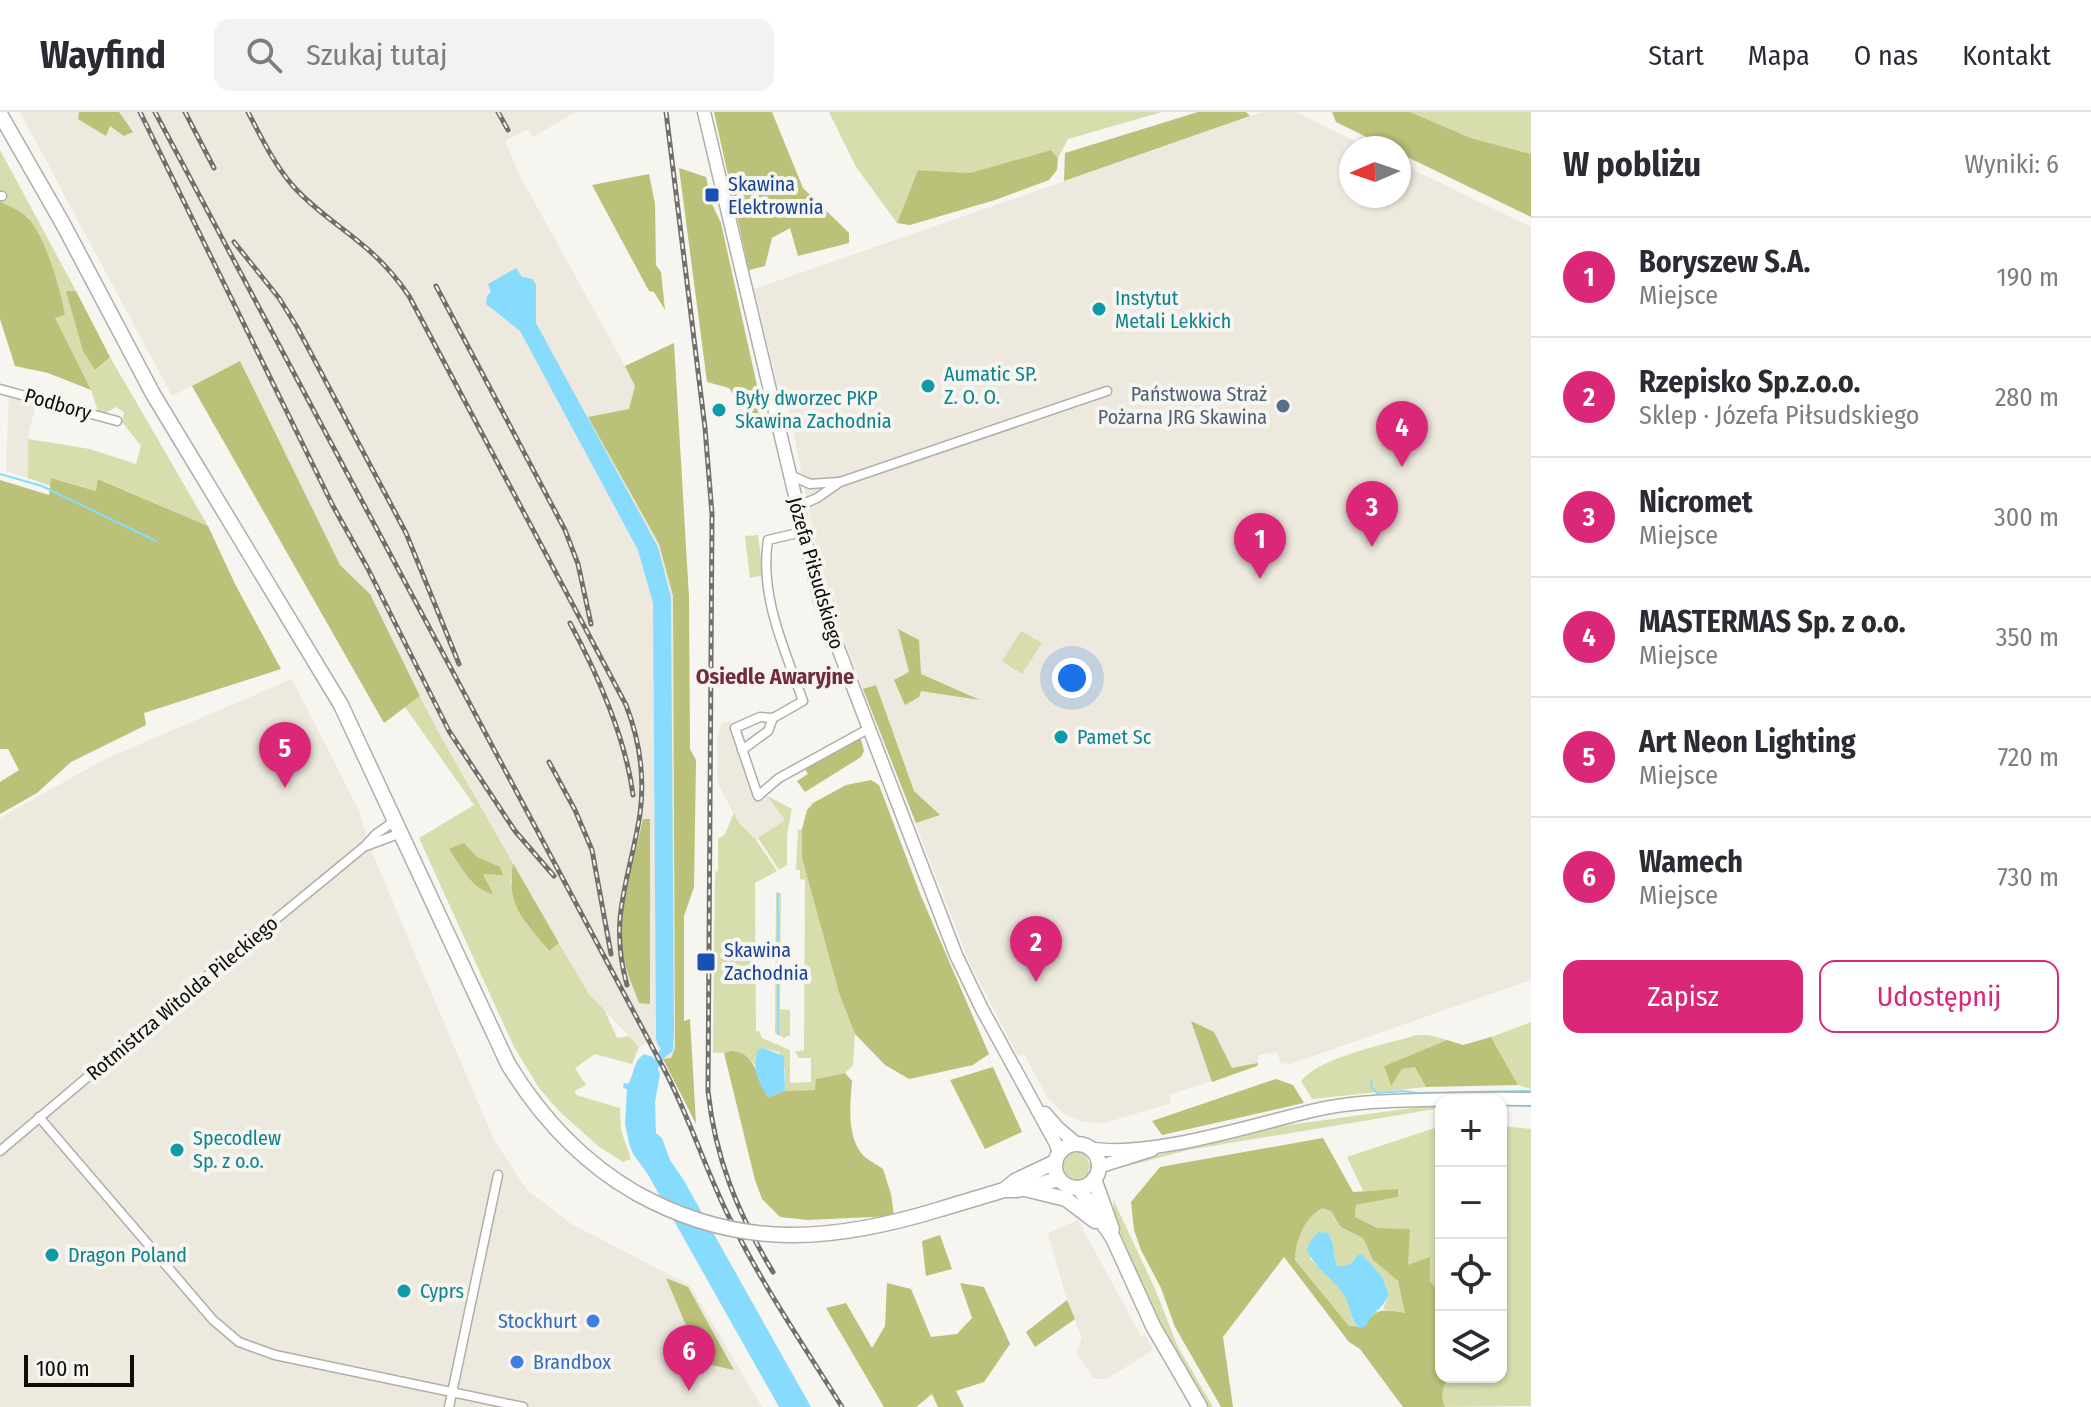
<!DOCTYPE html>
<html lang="pl">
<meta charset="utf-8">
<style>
:root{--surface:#fff;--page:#f2f2f3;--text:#2b2b33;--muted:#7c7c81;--line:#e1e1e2;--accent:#db2777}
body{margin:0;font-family:"Fira Sans Condensed",sans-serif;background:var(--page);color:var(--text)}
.controls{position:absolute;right:24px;bottom:24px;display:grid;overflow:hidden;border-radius:16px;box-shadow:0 2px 6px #0004}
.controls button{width:72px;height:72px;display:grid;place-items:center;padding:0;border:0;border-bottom:2px solid var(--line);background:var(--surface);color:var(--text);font:40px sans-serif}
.compass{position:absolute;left:1339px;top:24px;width:72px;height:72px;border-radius:50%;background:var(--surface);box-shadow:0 2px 6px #0004;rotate:268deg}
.scale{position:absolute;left:24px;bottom:20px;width:110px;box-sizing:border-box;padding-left:8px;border:4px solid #0d0d0c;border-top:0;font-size:22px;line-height:28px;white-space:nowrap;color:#0d0d0c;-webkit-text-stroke:6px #f6f5f0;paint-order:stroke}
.you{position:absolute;left:1072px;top:566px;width:28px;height:28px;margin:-20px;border:6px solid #fff;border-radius:50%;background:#1a73e8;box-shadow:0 0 0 12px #1a73e833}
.badge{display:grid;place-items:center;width:52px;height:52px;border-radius:50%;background:var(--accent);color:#fff;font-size:26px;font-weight:700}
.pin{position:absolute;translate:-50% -66px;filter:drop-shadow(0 2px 4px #0008)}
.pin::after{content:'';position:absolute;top:42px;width:28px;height:24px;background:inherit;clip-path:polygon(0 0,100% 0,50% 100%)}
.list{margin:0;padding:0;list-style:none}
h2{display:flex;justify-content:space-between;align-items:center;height:104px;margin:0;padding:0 32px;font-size:34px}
h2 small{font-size:26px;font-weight:400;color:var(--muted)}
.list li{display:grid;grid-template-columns:52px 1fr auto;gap:24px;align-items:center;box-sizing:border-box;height:120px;padding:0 32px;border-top:2px solid var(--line)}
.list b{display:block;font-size:30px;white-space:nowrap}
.list p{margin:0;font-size:26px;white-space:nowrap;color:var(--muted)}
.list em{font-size:26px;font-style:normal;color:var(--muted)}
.actions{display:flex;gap:16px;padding:24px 32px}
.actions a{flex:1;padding:18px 0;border:2px solid var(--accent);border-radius:16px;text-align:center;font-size:28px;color:var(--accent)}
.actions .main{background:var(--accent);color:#fff}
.icon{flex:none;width:44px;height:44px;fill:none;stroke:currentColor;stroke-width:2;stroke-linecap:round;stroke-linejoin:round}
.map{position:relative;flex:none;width:1531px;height:1295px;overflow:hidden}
header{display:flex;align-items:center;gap:48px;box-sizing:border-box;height:112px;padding:0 40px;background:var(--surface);border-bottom:2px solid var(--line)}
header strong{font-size:38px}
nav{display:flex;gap:44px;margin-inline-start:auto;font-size:28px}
.search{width:560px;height:72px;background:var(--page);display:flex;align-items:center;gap:20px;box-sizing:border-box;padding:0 28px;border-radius:16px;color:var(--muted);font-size:30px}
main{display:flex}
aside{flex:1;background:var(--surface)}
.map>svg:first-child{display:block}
.built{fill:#eee9de}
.green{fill:#d8ddae}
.forest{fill:#bbc178;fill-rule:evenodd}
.water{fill:#87dcfe}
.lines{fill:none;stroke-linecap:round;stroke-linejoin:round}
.stream{stroke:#87dcfe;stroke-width:2}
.canal{stroke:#87dcfe;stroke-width:8}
.minor-casing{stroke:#b0aeaa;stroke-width:11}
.secondary-casing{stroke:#b0aeaa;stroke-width:15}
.primary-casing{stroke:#b0aeaa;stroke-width:17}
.minor{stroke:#fff;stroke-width:8}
.secondary{stroke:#fff;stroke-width:12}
.primary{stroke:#fff;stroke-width:14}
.rail-casing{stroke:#6f6f6c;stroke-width:5}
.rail{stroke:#f6f5f0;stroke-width:2;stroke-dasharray:6;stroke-linecap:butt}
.primary-bridge-casing{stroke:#b0aeaa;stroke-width:17;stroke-linecap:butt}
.primary-bridge{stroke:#fff;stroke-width:14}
.transit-dot{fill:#1a4fb4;stroke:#f6f5f0;stroke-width:3}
.culture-dot{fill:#0f9aa8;stroke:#f6f5f0;stroke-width:3}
.service-dot{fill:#5c6f8a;stroke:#f6f5f0;stroke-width:3}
.shop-dot{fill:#3f7fe0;stroke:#f6f5f0;stroke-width:3}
.labels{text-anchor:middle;stroke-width:8;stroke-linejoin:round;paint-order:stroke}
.transit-label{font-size:20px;fill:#164399;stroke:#f6f5f0;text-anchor:start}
.culture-label{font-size:20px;fill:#0d838f;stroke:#f6f5f0;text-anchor:start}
.service-label{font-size:20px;fill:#4e5e75;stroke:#f6f5f0;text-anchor:end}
.street-label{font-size:20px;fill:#0d0d0c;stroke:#f6f5f0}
.shop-label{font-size:20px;fill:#366cbe;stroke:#f6f5f0;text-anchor:end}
.neighbourhood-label{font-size:22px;font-weight:bold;fill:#712c40;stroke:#f6f5f0}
</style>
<header>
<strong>Wayfind</strong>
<div class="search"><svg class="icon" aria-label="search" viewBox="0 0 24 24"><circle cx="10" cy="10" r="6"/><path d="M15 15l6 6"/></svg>Szukaj tutaj</div>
<nav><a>Start</a><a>Mapa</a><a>O nas</a><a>Kontakt</a></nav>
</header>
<main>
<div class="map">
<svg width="1531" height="1295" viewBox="0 0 1531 1295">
<rect width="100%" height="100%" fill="#f6f5f0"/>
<g class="built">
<path d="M20,0H576L533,25L528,17L505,29L519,62L636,274L629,297L589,305L659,432L673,484L675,937L671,946L663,947L654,928L639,935L589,882L440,623L370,482L340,453L240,249L172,284Z"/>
<path d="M1263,0H1296L1369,36H1351V84H1399V51L1531,115V868L1290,952L1281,951L1277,940L1259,943L1257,954L1169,983L1171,991L1105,1011L1083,1010L1065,1002L1048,987L1024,942L1018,944L970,852L830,492L814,425L789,297L779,279L754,177Z"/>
<path d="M9,281L37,290L29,319L28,366L6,359Z"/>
<path d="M292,567L358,697L373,743L493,1026L526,1077L571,1112L690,1173L762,1295H0V706L105,647Z"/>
<path d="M730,609L758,688L767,684L785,708L754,729L739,711L718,672L717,626L722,611Z"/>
<path d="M1078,1108L1141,1224L1145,1223L1153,1238L1107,1267H1094L1076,1241L1082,1226L1067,1188L1048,1121Z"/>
</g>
<g class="green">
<path d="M829,0H1162L1068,27L1058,46L1051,38L970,61L918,58L897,111L856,55Z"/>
<path d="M1410,0H1531V42L1471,26Z"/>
<path d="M0,38L76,179H67L95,258L110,245L208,414L99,367L97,379L52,366L51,374L28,366V327L90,337L136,352L141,334L122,310L124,300L116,295L107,300L98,299L91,278L54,206L65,202L28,105L0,89Z"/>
<path d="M758,423L763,463L750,466L745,424Z"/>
<path d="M1021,519L1042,531L1022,562L1002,549Z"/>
<path d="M420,584L440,623L513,751L510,771L548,839L559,831L589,882L605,899L617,926L629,924L639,935L632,952L595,942L575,956L586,973L575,979L576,983L620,996L621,1018L631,1047L623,1050L598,1034L559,999L539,976L514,935L419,726L474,693L405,595Z"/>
<path d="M767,684L792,697L787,722V753L779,758L758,726L785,708Z"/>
<path d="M734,701L739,711L756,728L777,759L755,771L756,919H759L762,926L790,938V971L811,970V946H799L795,940L804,938L805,768L800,767V758H796L798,718L802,717V746L839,881L855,922L853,953L845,961L816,967V978L785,979V957L779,940L763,936L755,945V953C743,938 731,941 713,941L715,761L718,758V727L725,722Z"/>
<path d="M776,780L781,781L780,897L790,898V923L784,926L775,921Z"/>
<path d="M1531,910V977L1518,973L1491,925Z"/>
<path d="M1417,923H1429L1447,928L1384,954L1391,973L1402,957L1415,955L1426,975L1312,987L1301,969C1320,945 1387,932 1417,923Z"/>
<path d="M1441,992V996L1188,1038L1124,1055L1123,1052L1259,1017Z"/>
<path d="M1441,1014V1183L1430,1169L1407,1153L1409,1117L1377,1116L1355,1105L1356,1093L1398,1085V1078L1363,1079L1347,1045Z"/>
<path d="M1501,1014L1531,1017V1294L1445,1295C1440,1287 1442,1271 1449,1265H1501Z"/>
<path d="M1078,1040L1085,1042L1090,1053L1087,1068L1081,1072L1067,1067L1062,1054L1066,1043Z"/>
<path d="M1113,1087L1156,1179L1177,1233L1213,1295H1205L1162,1222L1115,1108Z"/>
<path d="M1322,1095L1332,1099L1341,1115L1363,1126L1373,1148L1398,1169L1406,1201L1383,1197L1389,1183L1383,1166L1362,1142L1357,1143C1351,1152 1348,1155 1337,1155C1333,1143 1335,1130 1328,1121H1319L1312,1127L1310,1147C1323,1158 1338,1171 1346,1186C1351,1196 1349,1208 1359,1216L1349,1214L1295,1148C1296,1127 1304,1107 1322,1095Z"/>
</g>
<g class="forest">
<path d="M79,0H119L133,20L124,24L110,14L106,24L78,7Z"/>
<path d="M714,0H772L803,76L849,121V131L798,144L790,116L772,126L765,154L749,158Z"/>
<path d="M1198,0H1246L1250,4L1064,69L1065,41Z"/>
<path d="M1332,0H1410L1471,26L1531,42V105L1399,41V36H1389L1336,10Z"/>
<path d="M1051,38L1058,46L1057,58L1049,68L995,88L910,113L897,111L918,58L970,61Z"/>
<path d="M679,56L706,65L712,92L721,111L764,305L750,307L729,276L707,270Z"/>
<path d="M649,62L655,92L656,153L661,160L665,198L654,180L649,179L592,73Z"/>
<path d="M0,89C8,94 22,99 28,106C46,126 60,176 65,203L55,206L91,278L48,261L15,254L0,207Z"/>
<path d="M66,179H76L110,245L95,258L83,239Z"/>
<path d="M674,231L689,485L690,637L696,648L694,775L684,804V909L690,907L696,1012L663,947L671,946L675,936L673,484L659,432L588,305L629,297L635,274L625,254Z"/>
<path d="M240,249L340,453L370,482L420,584L384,611L192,274Z"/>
<path d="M51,366L96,379L98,367L208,414L235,472L281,557L144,601L146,613L71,650L37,681L0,702V670L19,658L8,637H0V368L49,383Z"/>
<path d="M898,517L919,528L921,562L980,588L921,579L919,585L905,593L894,568L909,560Z"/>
<path d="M876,573L914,679L940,703L916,711L863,577Z"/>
<path d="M860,624L864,639L861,645L805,680L797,669L808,662L804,655Z"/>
<path d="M871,668L879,673L921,784L989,942L973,953L909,967L885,953L855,922L839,881L802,746V717L807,698L813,691L846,673Z"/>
<path d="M643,707H650V892L639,891C635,879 629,867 626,855C612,807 633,754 643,707Z"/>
<path d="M464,731L477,745L500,755L503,763L483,762L493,782C472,778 461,754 449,737Z"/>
<path d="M513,751L559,831L549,839C523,806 506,795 513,751Z"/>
<path d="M1191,909L1214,920L1232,956L1258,951L1257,954L1212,970Z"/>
<path d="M1491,925L1518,973L1426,975L1415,955L1402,957L1391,974L1384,954L1447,928L1463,933Z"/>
<path d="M732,939C755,940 758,967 768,985L785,979L815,978L816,967L845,961L852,969C850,992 846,1029 866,1046C871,1050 878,1053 883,1057L891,1082L894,1104L808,1108L780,1105L762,1087L755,1068L724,941Z"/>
<path d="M993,955L1022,1020L985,1037L950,968Z"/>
<path d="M1276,967L1293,973L1304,991L1162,1023L1152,1009Z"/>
<path d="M1323,1026L1353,1080L1398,1077V1085L1356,1093L1355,1105L1377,1116L1410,1117L1408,1153L1430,1145V1169L1441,1183V1265H1449C1443,1271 1440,1287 1445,1295H1403L1360,1237L1349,1230L1284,1145L1223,1225L1233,1295H1221L1175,1215L1161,1176L1141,1138L1134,1118L1131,1090L1160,1055ZM1322,1096L1331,1099L1341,1115L1363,1126L1373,1148L1398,1169L1405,1201C1386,1197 1373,1195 1365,1215L1349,1214L1295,1148C1296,1127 1304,1107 1322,1096Z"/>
<path d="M940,1123L952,1157L926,1164L922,1129Z"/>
<path d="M666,1166L688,1175L734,1258L702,1251Z"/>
<path d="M887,1171L911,1177L931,1225L957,1222L972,1206L960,1171L984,1175L1010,1232L984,1270L956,1279L964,1295H938L932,1282L916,1295H884L826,1196L846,1191L872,1236L885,1214Z"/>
<path d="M1067,1188L1075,1207L1035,1235L1026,1220Z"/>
</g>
<g class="water">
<path d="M516,156L522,165L533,167L536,173V211L658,435L671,485L674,919L673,939L666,944L657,931L656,925L653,491L638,438L520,219L486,192L487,184L491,180L488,172Z"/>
<path d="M763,936L784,944L785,979L768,985C758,971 751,955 758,938Z"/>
<path d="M644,942L653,945L660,962L655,990L656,1021L662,1026L670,1048L683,1067L811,1295H779L647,1061L633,1042L629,1031L625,1012L627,977L623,976L624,971L628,972C634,964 633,949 644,942Z"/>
<path d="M1319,1120L1328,1121C1335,1130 1333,1143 1337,1154C1348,1155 1352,1152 1357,1143L1362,1142L1383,1166L1389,1183C1383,1197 1371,1201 1365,1215L1359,1216C1350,1208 1351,1197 1346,1187C1337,1168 1314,1157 1307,1137L1312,1127Z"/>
</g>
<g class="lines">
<g class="stream">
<path d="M0,362L42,374L156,429"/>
<path d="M778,922V782"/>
<path d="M1371,969L1372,976L1377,981L1403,979L1417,981L1531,979"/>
<path d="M1501,993L1531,994"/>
</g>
<path class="canal" d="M652,958L668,933"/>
<defs>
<g id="minor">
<path d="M0,84H2"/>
<path d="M0,277L117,309"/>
<path d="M788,362L810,372L839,370"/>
<path d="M796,395L817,386L840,370L1107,279"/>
<path d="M802,420L768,428C759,484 785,538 803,589L773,606L760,605L735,616L758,684L779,666L868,617"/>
<path d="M742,638L768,619L773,606"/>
<path d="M366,734L401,721"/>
<path d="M39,1005L213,1208L239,1230L275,1243L523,1295"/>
<path d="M0,1039L220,853L365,734L376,722L396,708"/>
<path d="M449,1295L498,1063"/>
</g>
<g id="secondary">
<path d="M704,0L820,489L956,843L982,897L1056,1032L1059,1042"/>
<path d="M1045,1001L1057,1015L1077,1032"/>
<path d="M1089,1036C1147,1047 1252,1013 1311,999C1348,990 1384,989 1421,988C1458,987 1494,986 1531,987"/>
<path d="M1098,1055L1152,1038"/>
</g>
<g id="primary">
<path d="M0,2L63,112L153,282L341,593L508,952C541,1006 582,1050 636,1081"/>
<circle cx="1077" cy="1054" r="22"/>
<path d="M1094,1067L1112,1117"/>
<path d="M1079,1076L1113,1126L1153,1214L1200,1295"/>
<path d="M1025,1077L1066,1087L1095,1109"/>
<path d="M1004,1078L1015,1069L1055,1050"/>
<path d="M944,1096L1004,1078H1017L1059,1067"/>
</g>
</defs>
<use href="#minor" class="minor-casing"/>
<use href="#secondary" class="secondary-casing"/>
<use href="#primary" class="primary-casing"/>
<use href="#minor" class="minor"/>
<use href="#secondary" class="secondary"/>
<use href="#primary" class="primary"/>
<defs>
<g id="rail">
<path d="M140,0L333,394L367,455L449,619L515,719L554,764"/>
<path d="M155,0L664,957C690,1006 706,1060 731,1109C763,1174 804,1234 842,1295"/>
<path d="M185,0L214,56"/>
<path d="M248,0C261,25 274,52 293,74C316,100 347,118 373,142C386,154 398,168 409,184L626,593C640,629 645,664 640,702C630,767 608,805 627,873"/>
<path d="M498,0L508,18"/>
<path d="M666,0L705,316L712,402L708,979C715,1046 738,1102 773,1160"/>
<path d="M234,130L279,186L297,215L406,421L459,552"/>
<path d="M436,174L565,418L578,452L591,512"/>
<path d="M570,511C597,561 626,627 633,683"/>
<path d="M549,650L575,698L592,738L611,842"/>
</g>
</defs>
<use href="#rail" class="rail-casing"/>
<use href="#rail" class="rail"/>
<defs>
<path id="primary-bridge" d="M636,1081C740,1139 835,1130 944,1096"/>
</defs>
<use href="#primary-bridge" class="primary-bridge-casing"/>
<use href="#primary-bridge" class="primary-bridge"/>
</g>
<g class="transit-dot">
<rect x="704" y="75" width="16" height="16" rx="4"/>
<rect x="696" y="840" width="20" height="20" rx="4"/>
</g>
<g class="culture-dot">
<circle cx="1099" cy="197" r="8"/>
<circle cx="928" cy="274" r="8"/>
<circle cx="719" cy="298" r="8"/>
<circle cx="1061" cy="625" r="8"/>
<circle cx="177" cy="1038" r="8"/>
<circle cx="52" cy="1143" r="8"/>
<circle cx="404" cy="1179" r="8"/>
</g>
<circle class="service-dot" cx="1283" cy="294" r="8"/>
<g class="shop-dot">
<circle cx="593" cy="1209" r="8"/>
<circle cx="517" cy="1250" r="8"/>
</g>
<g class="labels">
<g class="transit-label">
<text x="728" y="79">Skawina<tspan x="728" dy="23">Elektrownia</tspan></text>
<text x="724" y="845">Skawina<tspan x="724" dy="23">Zachodnia</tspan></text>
</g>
<g class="culture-label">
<text x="1115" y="193">Instytut<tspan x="1115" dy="23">Metali Lekkich</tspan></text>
<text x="944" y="269">Aumatic SP.<tspan x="944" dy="23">Z. O. O.</tspan></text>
<text x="735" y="293">Były dworzec PKP<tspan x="735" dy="23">Skawina Zachodnia</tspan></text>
<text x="1077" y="632">Pamet Sc</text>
<text x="193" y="1033">Specodlew<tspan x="193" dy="23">Sp. z o.o.</tspan></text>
<text x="68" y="1150">Dragon Poland</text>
<text x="420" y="1186">Cyprs</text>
</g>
<g class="service-label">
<text x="1267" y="289">Państwowa Straż<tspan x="1267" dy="23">Pożarna JRG Skawina</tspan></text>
</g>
<g class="street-label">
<text transform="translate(58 292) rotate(16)" y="7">Podbory</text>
<text transform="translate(816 461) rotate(74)" y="7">Józefa Piłsudskiego</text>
<text transform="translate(182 886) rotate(-40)" y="7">Rotmistrza Witolda Pileckiego</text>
</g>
<g class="shop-label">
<text x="577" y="1216">Stockhurt</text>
<text x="533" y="1257" text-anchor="start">Brandbox</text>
</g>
<g class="neighbourhood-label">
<text x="775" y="572">Osiedle Awaryjne</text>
</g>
</g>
</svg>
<div class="controls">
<button>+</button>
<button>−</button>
<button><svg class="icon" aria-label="locate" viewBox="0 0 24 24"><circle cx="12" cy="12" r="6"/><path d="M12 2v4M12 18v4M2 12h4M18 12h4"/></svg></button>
<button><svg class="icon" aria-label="layers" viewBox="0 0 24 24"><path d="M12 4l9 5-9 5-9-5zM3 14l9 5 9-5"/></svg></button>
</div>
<svg class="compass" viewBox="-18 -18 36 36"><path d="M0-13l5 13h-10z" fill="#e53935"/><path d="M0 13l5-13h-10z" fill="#7c7c81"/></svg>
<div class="scale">100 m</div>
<div class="you"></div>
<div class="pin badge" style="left:1260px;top:467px">1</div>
<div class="pin badge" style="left:1036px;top:870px">2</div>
<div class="pin badge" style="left:1372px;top:435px">3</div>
<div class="pin badge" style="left:1402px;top:355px">4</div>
<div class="pin badge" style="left:285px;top:676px">5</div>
<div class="pin badge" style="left:689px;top:1279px">6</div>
</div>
<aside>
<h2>W pobliżu<small>Wyniki: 6</small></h2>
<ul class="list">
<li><span class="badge">1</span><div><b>Boryszew S.A.</b><p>Miejsce</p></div><em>190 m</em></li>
<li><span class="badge">2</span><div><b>Rzepisko Sp.z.o.o.</b><p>Sklep · Józefa Piłsudskiego</p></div><em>280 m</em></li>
<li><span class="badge">3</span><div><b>Nicromet</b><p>Miejsce</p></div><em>300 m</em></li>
<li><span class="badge">4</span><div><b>MASTERMAS Sp. z o.o.</b><p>Miejsce</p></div><em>350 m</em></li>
<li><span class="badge">5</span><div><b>Art Neon Lighting</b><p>Miejsce</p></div><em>720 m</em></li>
<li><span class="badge">6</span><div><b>Wamech</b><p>Miejsce</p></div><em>730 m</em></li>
</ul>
<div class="actions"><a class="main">Zapisz</a><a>Udostępnij</a></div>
</aside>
</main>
